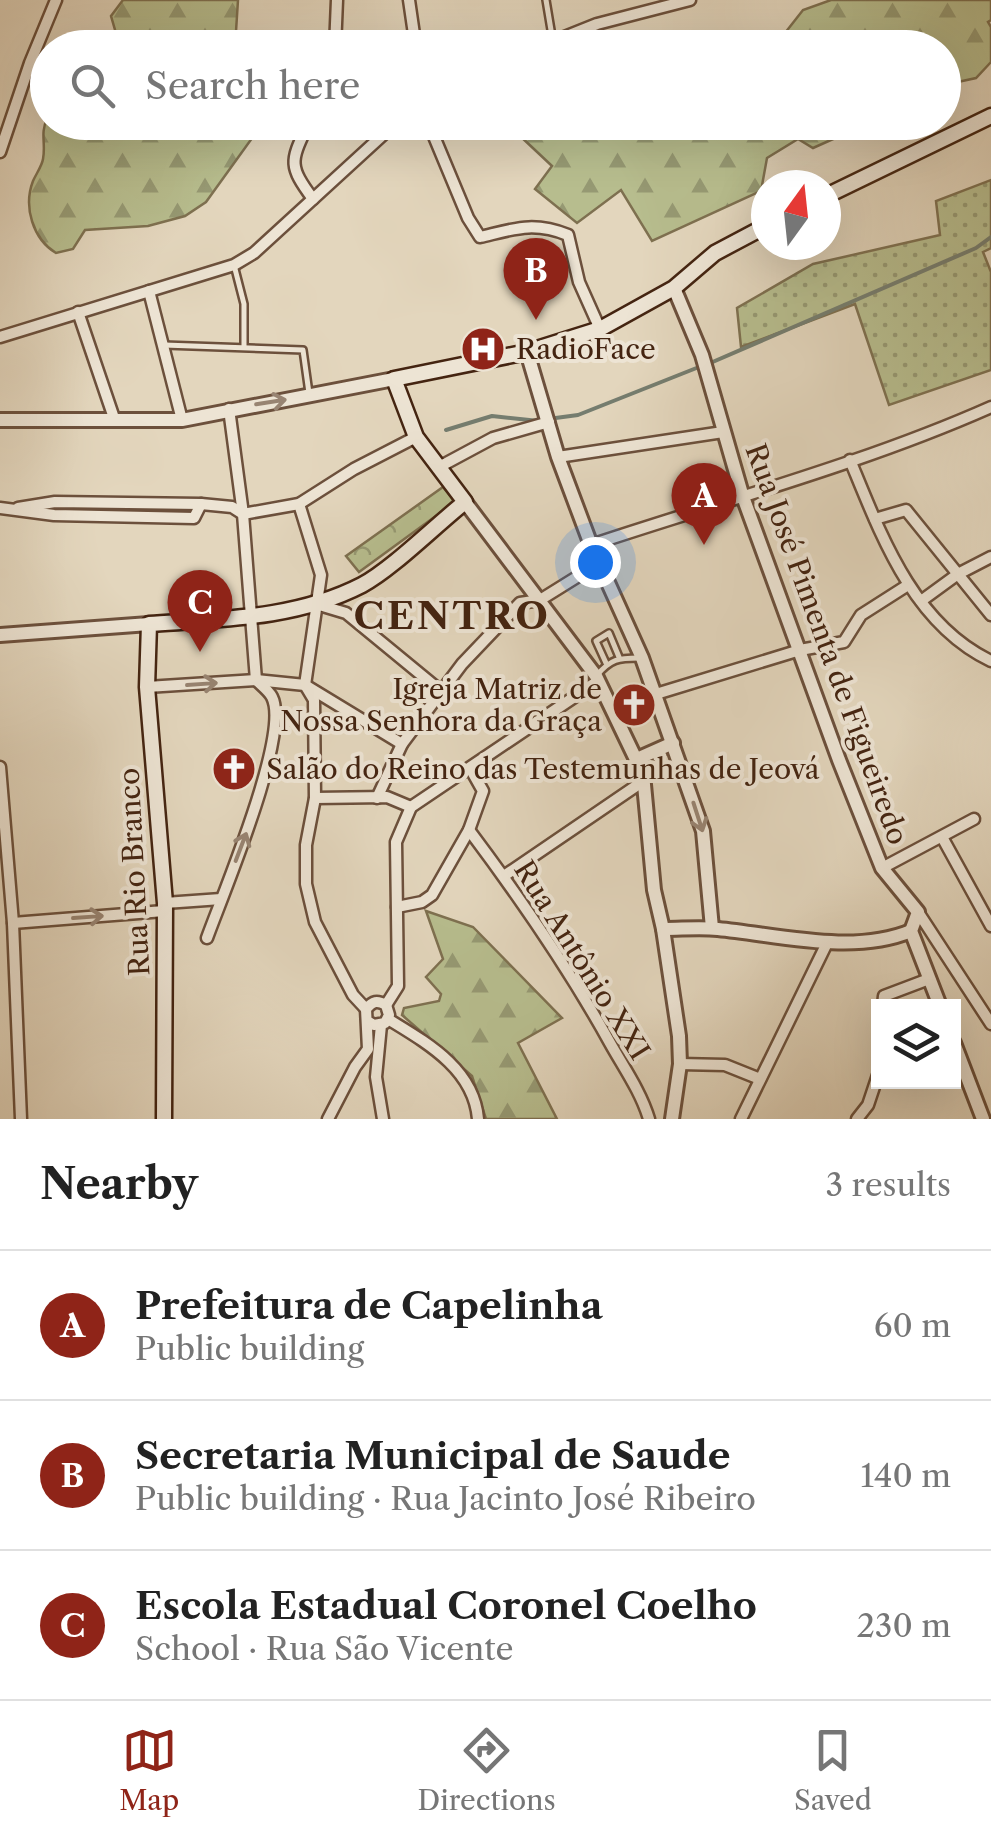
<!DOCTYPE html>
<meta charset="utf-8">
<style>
:root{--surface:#fff;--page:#f6f6f6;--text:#222;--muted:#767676;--line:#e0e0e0;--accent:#8f2418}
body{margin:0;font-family:"Libre Caslon Text",serif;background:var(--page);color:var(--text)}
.controls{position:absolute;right:30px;bottom:30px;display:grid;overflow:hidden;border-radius:0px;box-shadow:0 10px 40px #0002}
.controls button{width:90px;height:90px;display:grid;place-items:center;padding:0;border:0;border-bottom:2px solid var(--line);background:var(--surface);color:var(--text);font:50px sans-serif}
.compass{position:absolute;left:751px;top:170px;width:90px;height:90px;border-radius:50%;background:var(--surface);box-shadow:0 10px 40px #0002;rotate:15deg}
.you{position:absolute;left:595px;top:562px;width:35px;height:35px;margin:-25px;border:8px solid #fff;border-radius:50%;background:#1a73e8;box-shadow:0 0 0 15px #1a73e833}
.badge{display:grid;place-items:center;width:65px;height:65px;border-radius:50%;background:var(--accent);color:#fff;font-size:32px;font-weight:700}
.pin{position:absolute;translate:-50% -82px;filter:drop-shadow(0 2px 5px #0008)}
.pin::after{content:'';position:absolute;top:52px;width:35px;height:30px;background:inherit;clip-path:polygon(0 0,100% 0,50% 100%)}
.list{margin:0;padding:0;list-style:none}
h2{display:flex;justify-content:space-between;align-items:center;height:130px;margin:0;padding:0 40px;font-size:42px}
h2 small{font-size:32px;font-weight:400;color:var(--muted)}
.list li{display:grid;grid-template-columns:65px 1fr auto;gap:30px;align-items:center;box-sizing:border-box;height:150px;padding:0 40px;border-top:2px solid var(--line)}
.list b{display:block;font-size:38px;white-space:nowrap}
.list p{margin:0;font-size:32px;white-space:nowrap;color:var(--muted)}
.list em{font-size:32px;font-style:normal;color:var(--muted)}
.icon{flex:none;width:55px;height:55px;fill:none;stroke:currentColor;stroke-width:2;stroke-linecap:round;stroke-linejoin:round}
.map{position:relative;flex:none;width:991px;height:1119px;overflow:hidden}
.search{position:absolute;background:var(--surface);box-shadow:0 10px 40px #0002;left:30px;right:30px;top:30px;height:110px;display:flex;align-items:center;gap:25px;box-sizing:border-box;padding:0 35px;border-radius:55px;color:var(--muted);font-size:38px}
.sheet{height:580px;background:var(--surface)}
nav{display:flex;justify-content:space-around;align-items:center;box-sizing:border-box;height:140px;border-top:2px solid var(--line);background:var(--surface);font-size:28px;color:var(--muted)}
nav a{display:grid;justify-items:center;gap:5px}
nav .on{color:var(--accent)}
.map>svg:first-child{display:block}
.grass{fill:url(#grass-dots);stroke:#7e7050;stroke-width:2.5}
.forest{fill:url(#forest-firs);stroke:#7e7050;stroke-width:2.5}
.park{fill:url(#park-crowns);stroke:#7e7050;stroke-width:2.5}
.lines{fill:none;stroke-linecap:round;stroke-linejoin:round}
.stream{stroke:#757d6f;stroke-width:4}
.service-casing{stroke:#6c503c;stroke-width:10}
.minor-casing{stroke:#6c503c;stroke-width:15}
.tertiary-casing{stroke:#6c503c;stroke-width:18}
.secondary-casing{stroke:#442411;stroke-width:19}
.service{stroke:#ede4d4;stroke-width:5}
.minor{stroke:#ede4d4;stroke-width:10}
.tertiary{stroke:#ede4d4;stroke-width:12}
.secondary{stroke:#ede4d4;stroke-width:14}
.oneway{stroke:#988472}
.labels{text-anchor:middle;stroke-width:8;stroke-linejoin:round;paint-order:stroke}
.poi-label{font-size:28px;fill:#442411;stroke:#ede4d4;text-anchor:start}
.street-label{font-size:28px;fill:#442411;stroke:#ede4d4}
.district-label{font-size:38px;font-weight:bold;letter-spacing:2.5px;fill:#442411;stroke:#ede4d4}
</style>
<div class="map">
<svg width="991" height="1119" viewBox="0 0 991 1119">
<defs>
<pattern id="grass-dots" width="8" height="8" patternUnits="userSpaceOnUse" patternTransform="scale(2.5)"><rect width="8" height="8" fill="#b7bd8e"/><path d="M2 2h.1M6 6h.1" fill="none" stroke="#969973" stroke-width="1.8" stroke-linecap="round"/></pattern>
<pattern id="forest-firs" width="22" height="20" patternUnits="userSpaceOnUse" patternTransform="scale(2.5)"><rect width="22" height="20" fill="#b7bd8e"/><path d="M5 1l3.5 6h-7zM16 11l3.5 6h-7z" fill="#969973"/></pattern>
<pattern id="park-crowns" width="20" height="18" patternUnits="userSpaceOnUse" patternTransform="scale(2.5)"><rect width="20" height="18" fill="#b7bd8e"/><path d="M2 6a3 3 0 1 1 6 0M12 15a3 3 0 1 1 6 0" fill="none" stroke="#969973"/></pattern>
</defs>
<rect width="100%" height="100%" fill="#e3d6bd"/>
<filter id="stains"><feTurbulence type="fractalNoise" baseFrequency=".002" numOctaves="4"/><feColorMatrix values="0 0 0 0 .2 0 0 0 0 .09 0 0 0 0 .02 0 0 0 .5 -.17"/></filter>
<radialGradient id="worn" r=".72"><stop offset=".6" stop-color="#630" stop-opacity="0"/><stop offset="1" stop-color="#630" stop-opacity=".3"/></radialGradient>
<path class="grass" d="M991,180V248L983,252L991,272V370L889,405L855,304L741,347L737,308L813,264L940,235L936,201Z"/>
<g class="forest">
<path d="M123,0H238L235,47H120L111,16Z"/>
<path d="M831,0H991V20L988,22L991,27V62L976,78L944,85V48L774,47L803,10Z"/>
<path d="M602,30L608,47H560Z"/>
<path d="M47,119L48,122L263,123L206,202L185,216L148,226L85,230L73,249L56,253C33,239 23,207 33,181C36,174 42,166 43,159C46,144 40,133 47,119Z"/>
<path d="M516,123V122L869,123L813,148L798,139L767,158L761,191L652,241L621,190L577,223L535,189L552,166L518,134Z"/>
<path d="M426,911L473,927L562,1018L518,1043L557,1119H486L472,1076L402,1015L404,1008L439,1001L441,994L426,977L443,959Z"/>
</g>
<path class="park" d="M443,487L455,502L359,572L346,556Z"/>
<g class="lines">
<g class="stream">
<path d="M708,364L976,248L991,237"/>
<path d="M548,419L578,415L699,367"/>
<path d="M446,430L492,416L539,421"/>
</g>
<defs>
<g id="service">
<path d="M546,0L553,42"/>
<path d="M234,265L244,304V346"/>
<path d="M164,345L303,350L309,393"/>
<path d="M606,663L596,641L609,633L619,657"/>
<path d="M597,675C611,659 618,658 639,658"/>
</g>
<g id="minor">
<path d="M409,0L416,48"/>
<path d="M335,48L337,0"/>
<path d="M537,48L597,24L690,0"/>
<path d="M309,122C291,161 287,164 313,199"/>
<path d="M428,122L468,218L480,237C514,229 533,221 568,235L579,282L600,329"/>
<path d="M0,152L30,63L56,0"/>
<path d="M149,291L182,420"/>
<path d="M78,312L115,421"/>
<path d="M0,337L234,265L254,253L397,122"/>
<path d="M558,457L723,432"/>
<path d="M850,460C881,535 913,624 991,661"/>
<path d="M439,467L493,438L549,422"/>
<path d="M299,504L321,575L305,685L314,700L315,798L306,845V884L315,922L353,995L366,1009"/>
<path d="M0,508L54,515L194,518L201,504"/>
<path d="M18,508L55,502L201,504L232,507L243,514L299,504L354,469L416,437"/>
<path d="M875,519L906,510L991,615"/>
<path d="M591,545C723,501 865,463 991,407"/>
<path d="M921,601L958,574L991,557"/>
<path d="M316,604L346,613L442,692"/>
<path d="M147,687L256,680L305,685L402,744"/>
<path d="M656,694L800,650L844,642L861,615L908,585"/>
<path d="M0,767L13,923L21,1119"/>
<path d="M315,798L387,797L411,807"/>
<path d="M377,798L402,744L462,664L520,603L540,600L601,562"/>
<path d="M469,830C520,898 569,969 610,1043C624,1068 641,1092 649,1119"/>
<path d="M942,837L991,926"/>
<path d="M882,868L974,819"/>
<path d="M504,876L642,782"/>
<path d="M165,903L221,899"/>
<path d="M397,907L422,902L432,895L469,830L483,791L470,768"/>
<path d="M918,912L991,1024"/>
<path d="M13,923L164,911"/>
<path d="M207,938C222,896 291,734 272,697C269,691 261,685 256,680L243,514L229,409"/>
<path d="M386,1005L398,986L396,842L411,807L598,681"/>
<path d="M883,1006L884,996L929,979"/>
<path d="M388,1019C427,1043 474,1069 478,1119"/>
<path d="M381,1025L376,1077L383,1119"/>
<path d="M680,1064L725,1065L760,1079"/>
<path d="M328,1119L355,1067L368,1049L366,1009C373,1001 377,1000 386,1005L389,1015L385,1023L374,1025L369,1022"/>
<path d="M741,1119L828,941"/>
<path d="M857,1119L868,1105L878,1075"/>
</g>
<g id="tertiary">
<path d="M674,288L702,355L742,494L839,760L882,868L918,912L911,931L940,1006"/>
<path d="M527,352L558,457L591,545L642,658L703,831L712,928"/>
<path d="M0,420H182L394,379"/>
<path d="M465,502L596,676L643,774L654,890L663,929L679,1036L680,1064L672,1119"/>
<path d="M0,635L149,624"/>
<path d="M637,759L673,743"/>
<path d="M663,929C682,929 700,927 718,929C779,935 853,955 911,931"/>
<path d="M954,1043L983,1119"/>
</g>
<g id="secondary">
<path d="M826,196L991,116"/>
<path d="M164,1119L165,903L147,687L149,624C221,619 296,619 362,585C392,569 436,525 465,502L416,437L394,379L527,352L600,329L674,288L715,253L766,226"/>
</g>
</defs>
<use href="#service" class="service-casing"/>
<use href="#minor" class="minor-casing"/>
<use href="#tertiary" class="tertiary-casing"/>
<use href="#secondary" class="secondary-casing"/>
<use href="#service" class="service"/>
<use href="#minor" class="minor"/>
<use href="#tertiary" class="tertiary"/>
<use href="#secondary" class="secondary"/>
</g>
<defs><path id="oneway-shaft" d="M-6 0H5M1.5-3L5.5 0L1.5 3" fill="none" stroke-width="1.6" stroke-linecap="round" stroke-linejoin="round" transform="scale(2.5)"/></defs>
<g class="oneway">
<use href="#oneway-shaft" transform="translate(271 402) rotate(-9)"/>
<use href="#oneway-shaft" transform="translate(202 684) rotate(-4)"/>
<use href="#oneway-shaft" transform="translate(698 817) rotate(72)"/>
<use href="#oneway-shaft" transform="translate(241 847) rotate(-69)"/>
<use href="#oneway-shaft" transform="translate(88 917) rotate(-4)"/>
</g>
<defs>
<symbol id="hospital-disc" viewBox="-11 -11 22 22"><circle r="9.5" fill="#8f2418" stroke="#ede4d4"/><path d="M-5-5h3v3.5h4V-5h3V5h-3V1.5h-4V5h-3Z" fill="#fff"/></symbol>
<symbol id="church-disc" viewBox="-11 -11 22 22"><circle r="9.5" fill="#8f2418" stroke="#ede4d4"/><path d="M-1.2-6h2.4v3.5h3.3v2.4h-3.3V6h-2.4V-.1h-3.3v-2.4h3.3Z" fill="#fff"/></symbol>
</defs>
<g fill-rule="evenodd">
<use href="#hospital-disc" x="458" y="324" width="50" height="50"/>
<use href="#church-disc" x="609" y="680" width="50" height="50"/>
<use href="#church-disc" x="209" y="744" width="50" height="50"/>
</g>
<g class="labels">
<g class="poi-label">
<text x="516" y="359">RadioFace</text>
<text x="602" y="699" text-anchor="end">Igreja Matriz de<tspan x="602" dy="32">Nossa Senhora da Graça</tspan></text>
<text x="266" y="779">Salão do Reino das Testemunhas de Jeová</text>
</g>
<g class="street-label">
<text transform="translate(827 644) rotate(70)" y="10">Rua José Pimenta de Figueiredo</text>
<text transform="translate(134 872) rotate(-93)" y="10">Rua Rio Branco</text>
<text transform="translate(582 960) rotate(58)" y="10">Rua Antônio XXI</text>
</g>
<g class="district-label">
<text x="452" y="629">CENTRO</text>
</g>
</g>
<rect width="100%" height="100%" filter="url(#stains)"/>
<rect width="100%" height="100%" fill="url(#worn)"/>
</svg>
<div class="controls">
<button><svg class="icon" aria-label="layers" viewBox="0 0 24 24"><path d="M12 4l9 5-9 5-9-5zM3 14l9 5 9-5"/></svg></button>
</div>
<svg class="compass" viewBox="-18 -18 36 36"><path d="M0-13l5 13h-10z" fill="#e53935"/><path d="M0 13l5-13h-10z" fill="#767676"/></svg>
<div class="you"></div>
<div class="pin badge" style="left:704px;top:545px">A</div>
<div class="pin badge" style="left:536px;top:320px">B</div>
<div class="pin badge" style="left:200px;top:652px">C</div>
<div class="search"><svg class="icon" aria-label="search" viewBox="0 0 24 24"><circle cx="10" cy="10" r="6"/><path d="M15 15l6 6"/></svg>Search here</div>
</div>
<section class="sheet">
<h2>Nearby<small>3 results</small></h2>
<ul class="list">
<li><span class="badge">A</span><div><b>Prefeitura de Capelinha</b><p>Public building</p></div><em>60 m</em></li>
<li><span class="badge">B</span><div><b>Secretaria Municipal de Saude</b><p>Public building · Rua Jacinto José Ribeiro</p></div><em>140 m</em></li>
<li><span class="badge">C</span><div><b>Escola Estadual Coronel Coelho</b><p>School · Rua São Vicente</p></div><em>230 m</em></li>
</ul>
</section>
<nav>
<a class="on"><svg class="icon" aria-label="map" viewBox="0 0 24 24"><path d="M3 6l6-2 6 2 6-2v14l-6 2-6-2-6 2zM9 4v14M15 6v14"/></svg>Map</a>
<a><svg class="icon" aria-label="directions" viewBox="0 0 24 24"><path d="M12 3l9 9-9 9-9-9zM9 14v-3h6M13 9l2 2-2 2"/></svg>Directions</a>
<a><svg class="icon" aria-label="saved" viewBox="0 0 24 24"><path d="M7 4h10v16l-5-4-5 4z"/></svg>Saved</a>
</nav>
